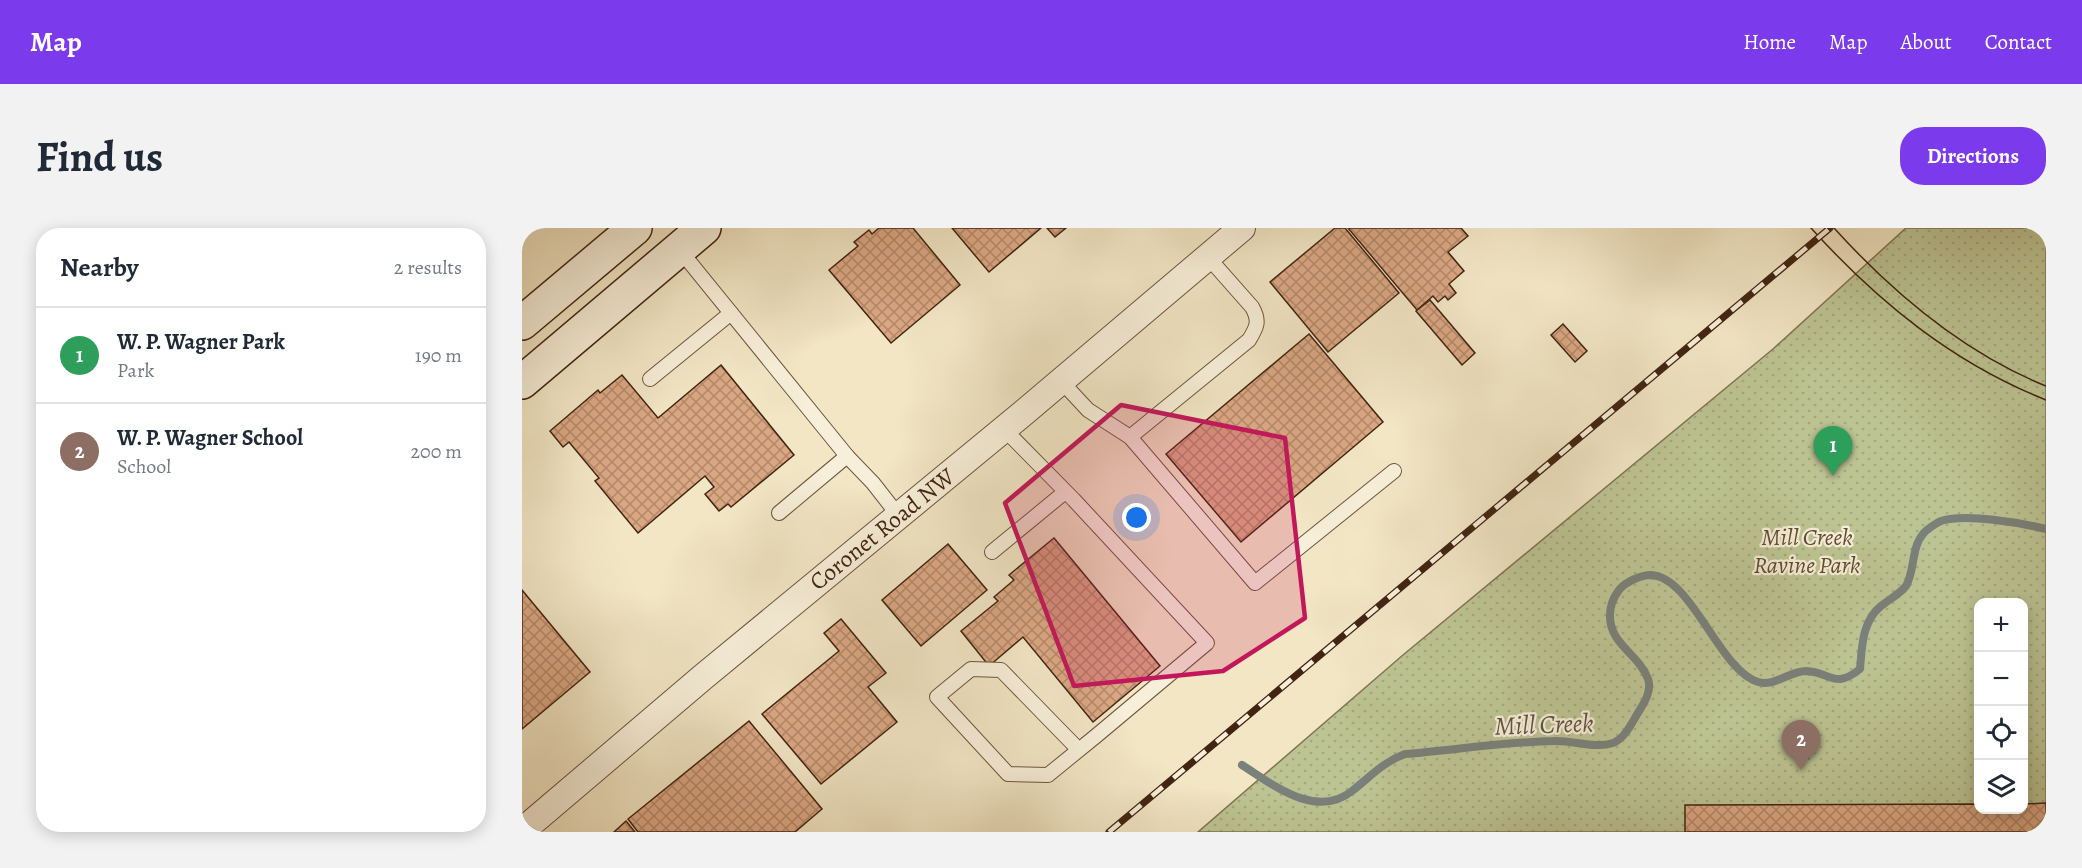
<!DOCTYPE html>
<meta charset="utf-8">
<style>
:root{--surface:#fff;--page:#f2f2f3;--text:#1f2937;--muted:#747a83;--line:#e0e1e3;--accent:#7c3aed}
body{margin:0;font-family:Alegreya,serif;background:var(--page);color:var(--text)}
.controls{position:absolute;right:18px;bottom:18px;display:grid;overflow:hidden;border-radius:12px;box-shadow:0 3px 15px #0003}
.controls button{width:54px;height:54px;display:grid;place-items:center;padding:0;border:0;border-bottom:2px solid var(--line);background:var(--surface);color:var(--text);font:30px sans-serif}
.you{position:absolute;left:615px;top:290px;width:21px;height:21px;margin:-15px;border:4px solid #fff;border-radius:50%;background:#1a73e8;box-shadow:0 0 0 9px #1a73e833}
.badge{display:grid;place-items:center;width:39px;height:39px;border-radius:50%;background:var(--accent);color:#fff;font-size:20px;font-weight:700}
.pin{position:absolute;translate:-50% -50px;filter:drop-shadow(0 2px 3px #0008)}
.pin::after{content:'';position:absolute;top:32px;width:21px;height:18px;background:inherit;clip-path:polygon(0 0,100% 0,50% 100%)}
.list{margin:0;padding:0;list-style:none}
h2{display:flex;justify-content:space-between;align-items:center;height:78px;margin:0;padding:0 24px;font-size:26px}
h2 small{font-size:20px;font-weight:400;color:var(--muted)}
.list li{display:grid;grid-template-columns:39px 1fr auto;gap:18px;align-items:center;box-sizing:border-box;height:96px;padding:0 24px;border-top:2px solid var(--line)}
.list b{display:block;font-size:22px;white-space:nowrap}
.list p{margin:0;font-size:20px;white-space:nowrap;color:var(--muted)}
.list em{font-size:20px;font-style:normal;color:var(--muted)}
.icon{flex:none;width:33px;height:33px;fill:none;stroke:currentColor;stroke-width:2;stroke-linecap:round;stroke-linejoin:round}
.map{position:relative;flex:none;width:1524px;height:604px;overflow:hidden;border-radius:24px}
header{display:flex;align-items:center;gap:36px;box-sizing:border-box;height:84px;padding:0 30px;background:var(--accent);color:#fff}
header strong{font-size:28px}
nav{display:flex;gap:33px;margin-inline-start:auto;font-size:21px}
.intro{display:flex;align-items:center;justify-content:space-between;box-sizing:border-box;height:144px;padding:0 36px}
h1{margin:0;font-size:42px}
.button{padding:15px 27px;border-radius:24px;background:var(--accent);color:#fff;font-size:21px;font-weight:700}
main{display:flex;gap:36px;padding:0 36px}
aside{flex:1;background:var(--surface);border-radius:24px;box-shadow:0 3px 15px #0003}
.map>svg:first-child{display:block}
.park{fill:url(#park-dots);stroke:#807453;stroke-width:1.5;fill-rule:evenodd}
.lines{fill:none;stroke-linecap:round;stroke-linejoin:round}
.stream{stroke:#7a807a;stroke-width:8}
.building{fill:url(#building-cross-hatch);stroke:#422413;stroke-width:1.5}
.service-casing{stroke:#6e5440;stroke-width:16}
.minor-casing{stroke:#6e5440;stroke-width:28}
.secondary-casing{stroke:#422413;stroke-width:36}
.service{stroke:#f7efd9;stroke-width:14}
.minor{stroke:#f7efd9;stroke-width:26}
.secondary{stroke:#f7efd9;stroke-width:33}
.tram{stroke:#422413;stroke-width:1.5}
.rail-casing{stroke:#422413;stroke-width:7}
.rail{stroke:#f7efd9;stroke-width:4.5;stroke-dasharray:14;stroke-linecap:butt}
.marked{fill:#c2185b;fill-opacity:0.2;stroke:#c2185b;stroke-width:4.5;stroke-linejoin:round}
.labels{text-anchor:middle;stroke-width:4.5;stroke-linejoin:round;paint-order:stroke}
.street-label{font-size:24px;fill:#422413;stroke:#f7efd9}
.park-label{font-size:24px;font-style:italic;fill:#614c33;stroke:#f7efd9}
.water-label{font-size:26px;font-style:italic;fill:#5e5246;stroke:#f7efd9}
</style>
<header>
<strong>Map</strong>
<nav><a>Home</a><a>Map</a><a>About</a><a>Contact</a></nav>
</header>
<div class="intro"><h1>Find us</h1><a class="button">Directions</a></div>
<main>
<aside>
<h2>Nearby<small>2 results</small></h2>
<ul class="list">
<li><span class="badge" style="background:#2e9e5b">1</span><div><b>W. P. Wagner Park</b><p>Park</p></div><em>190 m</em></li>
<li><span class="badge" style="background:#8d6e63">2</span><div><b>W. P. Wagner School</b><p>School</p></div><em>200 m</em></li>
</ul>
</aside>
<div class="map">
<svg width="1524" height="604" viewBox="0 0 1524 604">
<defs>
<pattern id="park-dots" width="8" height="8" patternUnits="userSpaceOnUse" patternTransform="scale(1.5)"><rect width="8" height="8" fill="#bdc493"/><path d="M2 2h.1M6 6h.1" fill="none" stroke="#a4a87e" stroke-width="1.8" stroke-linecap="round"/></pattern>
<pattern id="building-cross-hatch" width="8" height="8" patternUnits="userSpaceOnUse" patternTransform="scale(1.5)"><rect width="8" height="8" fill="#dba783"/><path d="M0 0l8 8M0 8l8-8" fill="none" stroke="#b3886a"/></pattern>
</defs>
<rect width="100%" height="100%" fill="#f2e6c5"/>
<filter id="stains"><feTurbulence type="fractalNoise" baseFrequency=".00333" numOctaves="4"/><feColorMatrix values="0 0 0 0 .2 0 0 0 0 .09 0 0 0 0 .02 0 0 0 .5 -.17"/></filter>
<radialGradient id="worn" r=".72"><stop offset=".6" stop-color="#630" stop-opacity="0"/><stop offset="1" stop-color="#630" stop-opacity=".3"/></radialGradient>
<path class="park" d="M1384,0H1524V604H676L881,427L1251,121ZM1456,374H1502V582H1456Z"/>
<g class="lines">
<path class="stream" d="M720,537C750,556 794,592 830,563C848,549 861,534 883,526C932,522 982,514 1032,513C1050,512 1073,521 1091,515C1104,510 1111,492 1119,480C1124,472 1130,461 1126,451C1117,426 1087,416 1088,387C1088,377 1091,370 1097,362C1103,354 1119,347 1129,347C1170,349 1197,442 1236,454C1252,459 1268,443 1284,443C1309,444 1312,462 1338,441C1340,419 1340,393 1359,378C1366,372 1378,366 1384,358C1393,343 1389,320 1401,306C1404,302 1414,295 1419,293C1443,285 1499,295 1524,301"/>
</g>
<g class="building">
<path d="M357,0H391L438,57L369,115L307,42L336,18L332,14L347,2L350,6Z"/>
<path d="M430,0H519L467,44Z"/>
<path d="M525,0H544L533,9Z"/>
<path d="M813,0H823L877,65L806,124L748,54Z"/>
<path d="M826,0H939L946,8L926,24L942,43L927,56L934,65L926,72L923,68L916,74L911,68L895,82Z"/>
<path d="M908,72L953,125L940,137L894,83Z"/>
<path d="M1041,96L1065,123L1053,134L1029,107Z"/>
<path d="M787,106L861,194L719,314L644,226Z"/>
<path d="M199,137L272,227L209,279L206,276L197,283L183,266L192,259L183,248L116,305L73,253L77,250L47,214L41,219L28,203L76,162L78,165L100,147L136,190Z"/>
<path d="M532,310L638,438L571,494L501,409L467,438L439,403L476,373L472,369L492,352L487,347Z"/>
<path d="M426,316L465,362L399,418L360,372Z"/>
<path d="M0,362L68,444L0,501Z"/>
<path d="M319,391L364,445L346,459L375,494L299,556L240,486L317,423L302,405Z"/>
<path d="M227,493L300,581L273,604H116L106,591Z"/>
<path d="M1524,575V604H1163V577L1456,576V582H1502V576Z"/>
<path d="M104,593L113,604H92Z"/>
</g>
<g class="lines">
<defs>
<g id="service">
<path d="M157,21L325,228L351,255L376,287"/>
<path d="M128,151L209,85"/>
<path d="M539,153L566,182L608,209L733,355L872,243"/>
<path d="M482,201L552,272L685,415L574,508L526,547L486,546L415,469L449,441L479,442L557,522"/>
<path d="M608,209L727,112C735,99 738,93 730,79L685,28"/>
<path d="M257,285L325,228"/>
<path d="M470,324L543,264"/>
</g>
<path id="minor" d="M0,603L181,449L499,187L720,0"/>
<g id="secondary">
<path d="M0,95L113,0"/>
<path d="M0,154L182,0"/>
</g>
</defs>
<use href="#service" class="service-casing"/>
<use href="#minor" class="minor-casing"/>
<use href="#secondary" class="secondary-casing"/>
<use href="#service" class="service"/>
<use href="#minor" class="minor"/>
<use href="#secondary" class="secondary"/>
<g class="tram">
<path d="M1289,0C1356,74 1431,135 1524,172"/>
<path d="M1312,0C1371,65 1442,125 1524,158"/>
</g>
<defs>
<path id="rail" d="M587,604L1308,0"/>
</defs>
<use href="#rail" class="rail-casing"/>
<use href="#rail" class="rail"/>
</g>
<path class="marked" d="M599,177L763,210L783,390L701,443L552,458L483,275Z"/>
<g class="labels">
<g class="street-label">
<text transform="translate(360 301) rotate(-39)" y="8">Coronet Road NW</text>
</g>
<g class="park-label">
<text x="1285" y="317">Mill Creek<tspan x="1285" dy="28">Ravine Park</tspan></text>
</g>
<g class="water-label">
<text transform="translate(1022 496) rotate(-2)" y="9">Mill Creek</text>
</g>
</g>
<rect width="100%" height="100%" filter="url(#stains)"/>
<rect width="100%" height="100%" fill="url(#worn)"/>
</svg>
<div class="controls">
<button>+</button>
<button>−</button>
<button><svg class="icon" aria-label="locate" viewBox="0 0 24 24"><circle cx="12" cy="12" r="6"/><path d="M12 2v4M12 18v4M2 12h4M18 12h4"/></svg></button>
<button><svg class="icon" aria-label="layers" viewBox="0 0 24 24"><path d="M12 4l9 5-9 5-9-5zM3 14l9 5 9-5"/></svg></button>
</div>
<div class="you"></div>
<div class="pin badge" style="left:1311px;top:248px;background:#2e9e5b">1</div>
<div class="pin badge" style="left:1279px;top:542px;background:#8d6e63">2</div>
</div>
</main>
